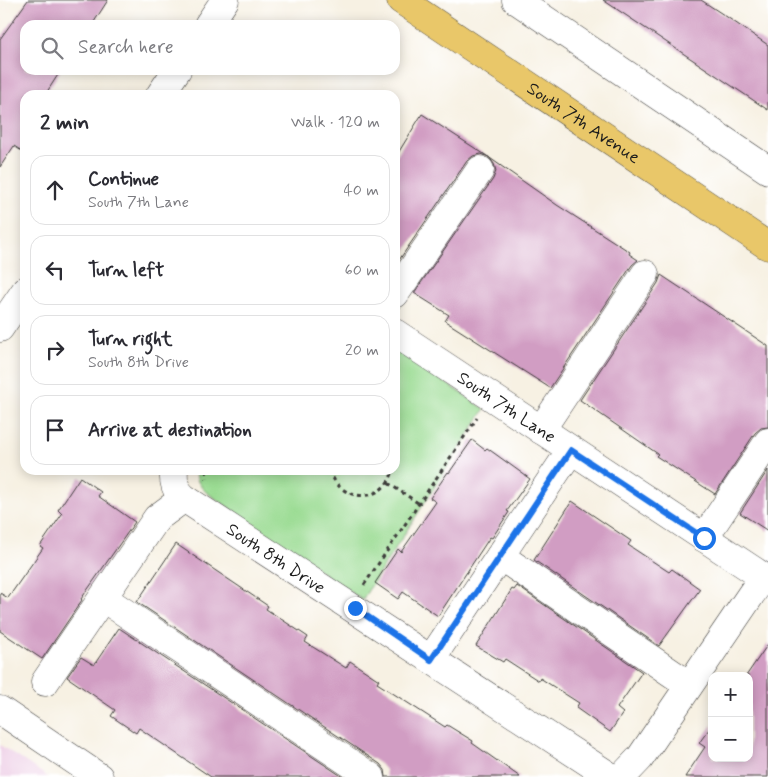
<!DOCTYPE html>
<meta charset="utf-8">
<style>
:root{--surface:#fff;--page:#f7f7f7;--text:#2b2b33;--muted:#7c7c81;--line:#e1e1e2}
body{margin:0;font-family:Mynerve,sans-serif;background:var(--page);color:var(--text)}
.controls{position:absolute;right:15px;bottom:15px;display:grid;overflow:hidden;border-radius:10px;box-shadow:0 2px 12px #0003}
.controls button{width:45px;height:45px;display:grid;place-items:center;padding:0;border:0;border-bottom:1px solid var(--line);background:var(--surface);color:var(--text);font:25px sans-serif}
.stop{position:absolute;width:15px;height:15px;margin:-11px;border:4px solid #1a73e8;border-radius:50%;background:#fff}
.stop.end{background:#1a73e8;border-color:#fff;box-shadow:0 1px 5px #0008}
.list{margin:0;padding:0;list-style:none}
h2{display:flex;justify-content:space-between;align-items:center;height:65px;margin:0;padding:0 20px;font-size:21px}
h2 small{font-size:16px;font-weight:400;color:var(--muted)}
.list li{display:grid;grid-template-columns:32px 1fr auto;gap:15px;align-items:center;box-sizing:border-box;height:70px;margin:0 10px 10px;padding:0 10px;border:1px solid var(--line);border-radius:15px}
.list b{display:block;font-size:19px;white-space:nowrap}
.list p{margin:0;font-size:16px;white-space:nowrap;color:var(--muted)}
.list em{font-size:16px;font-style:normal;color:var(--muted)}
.icon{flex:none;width:28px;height:28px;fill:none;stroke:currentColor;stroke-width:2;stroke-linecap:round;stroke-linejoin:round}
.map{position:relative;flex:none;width:768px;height:777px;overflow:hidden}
.search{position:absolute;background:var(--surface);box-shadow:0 2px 12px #0003;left:20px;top:20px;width:380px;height:55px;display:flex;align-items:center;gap:12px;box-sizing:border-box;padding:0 18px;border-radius:15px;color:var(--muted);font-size:19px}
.panel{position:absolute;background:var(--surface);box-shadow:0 2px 12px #0003;left:20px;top:90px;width:380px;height:385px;border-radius:15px}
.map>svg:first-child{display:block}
.built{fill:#eed0e7}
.green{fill:#9adb92;stroke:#5b7c57}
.building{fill:#d19dc3}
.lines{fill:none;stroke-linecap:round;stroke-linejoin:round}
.minor-casing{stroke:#3d3c3a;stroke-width:29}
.major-casing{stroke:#3d3c3a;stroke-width:29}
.path{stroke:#3d3c3a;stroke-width:3;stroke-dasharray:4 4;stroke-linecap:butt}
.minor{stroke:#fff;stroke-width:28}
.major{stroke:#e9c769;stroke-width:28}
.route{stroke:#1a73e8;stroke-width:6}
.labels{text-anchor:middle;stroke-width:4;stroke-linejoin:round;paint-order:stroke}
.street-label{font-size:18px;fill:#1c1c1c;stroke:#fff}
</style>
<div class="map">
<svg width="768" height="777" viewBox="0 0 768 777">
<rect width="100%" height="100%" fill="#fff"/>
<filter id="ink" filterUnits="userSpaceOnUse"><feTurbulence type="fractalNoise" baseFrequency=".02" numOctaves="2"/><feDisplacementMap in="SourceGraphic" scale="10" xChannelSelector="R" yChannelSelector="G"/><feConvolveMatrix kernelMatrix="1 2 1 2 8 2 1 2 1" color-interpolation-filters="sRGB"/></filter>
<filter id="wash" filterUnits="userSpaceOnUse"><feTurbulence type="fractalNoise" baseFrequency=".0096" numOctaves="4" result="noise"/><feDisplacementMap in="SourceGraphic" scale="20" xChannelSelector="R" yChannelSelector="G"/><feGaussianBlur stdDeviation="1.12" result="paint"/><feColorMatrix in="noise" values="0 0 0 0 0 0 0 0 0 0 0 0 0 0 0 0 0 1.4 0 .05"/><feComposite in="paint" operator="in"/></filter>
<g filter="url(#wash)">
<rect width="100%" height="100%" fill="#f7f1e3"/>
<path class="built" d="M0,745L48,777H0Z"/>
<path class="green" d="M395,349L485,409L362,600L206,492C199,485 196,480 196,470H395Z"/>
<g id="blocks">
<g class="building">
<path d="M28,0H108L92,25H25V70H61L45,95H25V153L14,146L0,167V39Z"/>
<path d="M603,0H701L727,17L768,45V110Z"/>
<path d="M422,114L484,154L557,205L630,252L629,254L638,260L632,265L550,388L445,321L449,315L414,293L493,179L496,171L494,164L489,157L481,154L473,156L467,161L395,266V158Z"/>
<path d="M661,275L768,346V427L761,428L755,433L715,494L656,456L658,454L580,400L658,283Z"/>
<path d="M472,440L485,450L487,448L530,479L507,511L509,512L492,538L490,537L438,616L403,592L398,599L375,583L398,549L401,552L436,502L430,498L448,472L449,473Z"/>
<path d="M768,470V531L740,513Z"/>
<path d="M80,477L101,492L98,496L135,522L81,599L82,600L42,659L0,631V593L8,598L43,548L40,546L62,514L58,510Z"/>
<path d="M572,501L631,541L628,545L669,572L672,569L700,589L659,646L534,560Z"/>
<path d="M176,544L268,606L266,609L308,637L305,642L346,668L350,661L379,680L377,683L445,727L447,725L473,741L472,743L520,777H386L385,770L380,764L137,602Z"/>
<path d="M517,586L642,672L617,708L623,713L610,732L576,708L579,703L540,678L539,681L505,659L503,662L476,646L512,589L514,590Z"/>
<path d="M119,628L343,777H211L139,728L136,733L111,716L115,710L67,677L81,657L94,665Z"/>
<path d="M768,644V777H685L705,747L699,743L712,725V758H749V676H746Z"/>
</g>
</g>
</g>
<g filter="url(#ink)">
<use href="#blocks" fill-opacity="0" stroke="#3d3c3a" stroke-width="1"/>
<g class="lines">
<defs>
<g id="minor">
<path d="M516,0L768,170"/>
<path d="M208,25L225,0"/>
<path d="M160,95L177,70"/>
<path d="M395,294L480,170"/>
<path d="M0,328L25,291"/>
<path id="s1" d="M395,333L768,580"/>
<path d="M541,430L645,274"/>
<path id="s2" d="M174,470C173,482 175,490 184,498L611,777"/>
<path d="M704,538L768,442"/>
<path d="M500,556L689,685"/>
<path d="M103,598L371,777"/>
<path d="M431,659L571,450"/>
<path d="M45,682L157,518L184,498"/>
<path d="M0,710L99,777"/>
<path d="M622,777L640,758L763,577"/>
</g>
<g id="major">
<path id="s3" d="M401,0L768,246"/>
</g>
</defs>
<use href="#minor" class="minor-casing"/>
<use href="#major" class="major-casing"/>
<g class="path">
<path d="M206,470L207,479"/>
<path d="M330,470C339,504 385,504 393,470"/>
<path d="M388,483L418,503"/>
<path d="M364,585L477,418"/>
</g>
<use href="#minor" class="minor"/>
<use href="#major" class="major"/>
</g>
</g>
<g class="lines" filter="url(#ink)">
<path class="route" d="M355,608L431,660L571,450L704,538"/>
</g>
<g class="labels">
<g class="street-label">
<text dy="6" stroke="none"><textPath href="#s3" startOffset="220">South 7th Avenue</textPath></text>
<text dy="6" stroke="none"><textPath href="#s1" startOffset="134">South 7th Lane</textPath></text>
<text dy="6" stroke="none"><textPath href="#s2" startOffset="141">South 8th Drive</textPath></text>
</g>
</g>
</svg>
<div class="controls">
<button>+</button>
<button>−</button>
</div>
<div class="stop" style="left:704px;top:538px"></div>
<div class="stop end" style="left:355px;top:608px"></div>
<div class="search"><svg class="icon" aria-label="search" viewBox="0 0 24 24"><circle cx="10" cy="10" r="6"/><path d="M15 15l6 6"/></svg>Search here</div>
<section class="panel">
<h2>2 min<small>Walk · 120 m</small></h2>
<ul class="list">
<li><svg class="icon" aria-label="ahead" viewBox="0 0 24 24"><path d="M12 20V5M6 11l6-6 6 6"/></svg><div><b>Continue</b><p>South 7th Lane</p></div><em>40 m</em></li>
<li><svg class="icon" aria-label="left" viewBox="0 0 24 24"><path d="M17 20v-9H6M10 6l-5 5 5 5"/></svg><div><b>Turn left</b></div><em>60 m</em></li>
<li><svg class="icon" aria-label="right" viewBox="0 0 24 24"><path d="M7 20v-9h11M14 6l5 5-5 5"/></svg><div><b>Turn right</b><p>South 8th Drive</p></div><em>20 m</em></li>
<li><svg class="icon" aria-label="arrive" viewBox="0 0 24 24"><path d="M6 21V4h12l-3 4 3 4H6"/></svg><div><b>Arrive at destination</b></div></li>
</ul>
</section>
</div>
